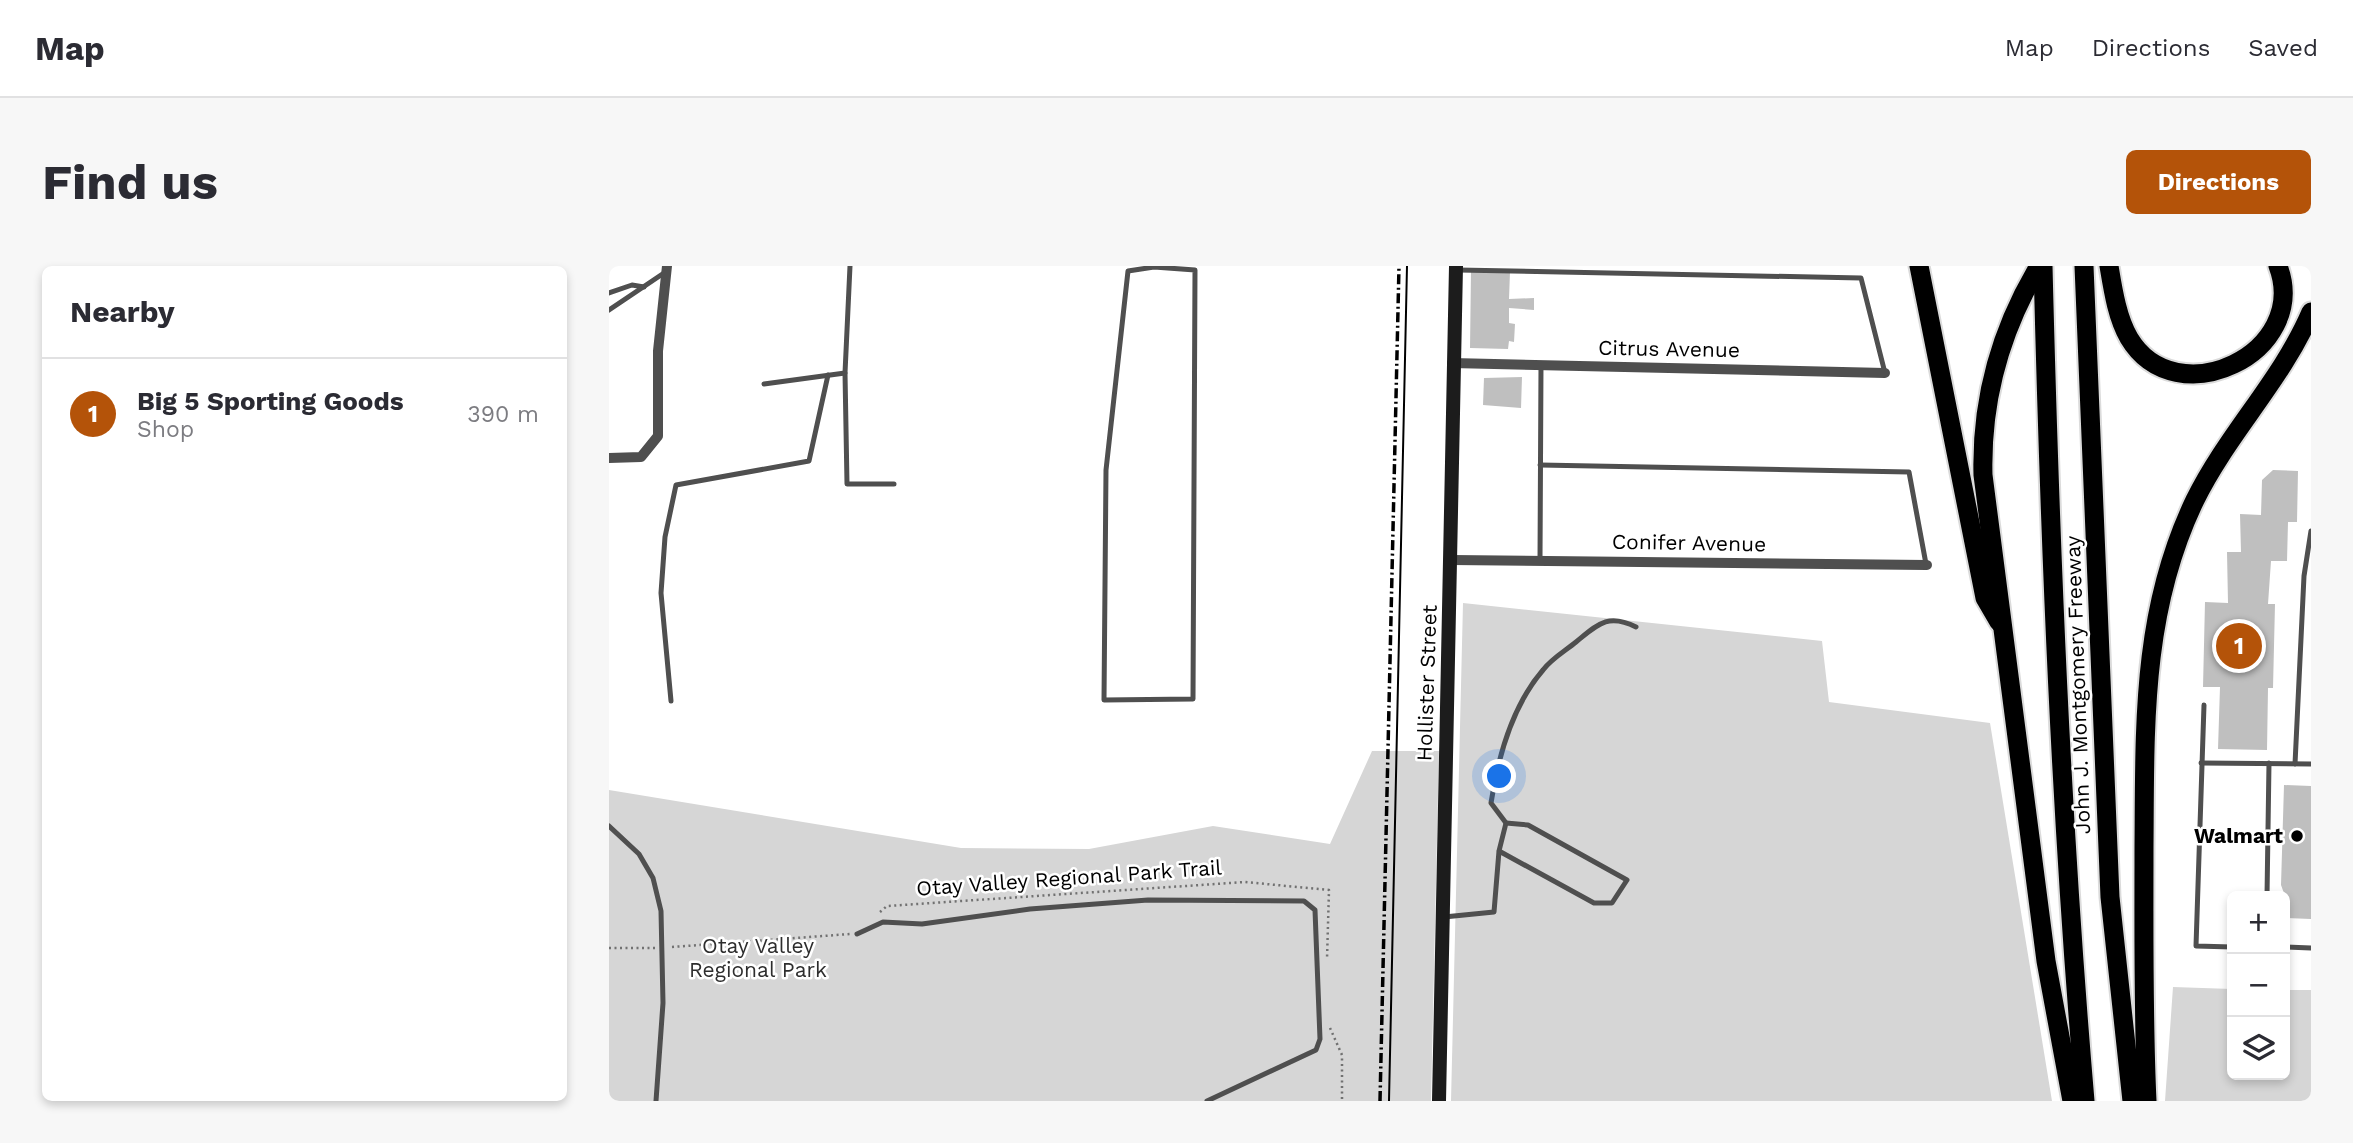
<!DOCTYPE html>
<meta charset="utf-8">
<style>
:root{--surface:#fff;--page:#f7f7f7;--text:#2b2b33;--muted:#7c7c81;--line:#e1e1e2;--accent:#b45309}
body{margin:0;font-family:"Work Sans",sans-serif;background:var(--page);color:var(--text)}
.controls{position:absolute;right:21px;bottom:21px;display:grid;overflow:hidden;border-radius:10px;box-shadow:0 4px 10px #0003}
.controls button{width:63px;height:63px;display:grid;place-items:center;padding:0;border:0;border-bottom:2px solid var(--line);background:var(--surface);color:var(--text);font:35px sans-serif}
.you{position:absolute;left:891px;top:511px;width:24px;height:24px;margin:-18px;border:5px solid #fff;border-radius:50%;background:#1a73e8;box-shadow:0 0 0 10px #1a73e833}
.badge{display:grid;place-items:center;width:46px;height:46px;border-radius:50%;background:var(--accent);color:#fff;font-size:23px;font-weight:700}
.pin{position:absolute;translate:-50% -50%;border:4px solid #fff;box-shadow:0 2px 7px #0006}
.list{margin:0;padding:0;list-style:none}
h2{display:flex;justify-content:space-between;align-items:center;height:91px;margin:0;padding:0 28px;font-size:30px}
h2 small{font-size:23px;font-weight:400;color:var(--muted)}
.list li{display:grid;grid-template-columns:46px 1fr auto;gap:21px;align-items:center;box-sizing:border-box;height:112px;padding:0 28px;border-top:2px solid var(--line)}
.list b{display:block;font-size:26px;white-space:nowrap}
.list p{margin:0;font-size:23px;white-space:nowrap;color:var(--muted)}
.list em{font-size:23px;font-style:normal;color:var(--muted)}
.icon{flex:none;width:38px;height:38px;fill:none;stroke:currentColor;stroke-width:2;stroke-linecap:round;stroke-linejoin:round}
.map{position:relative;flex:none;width:1702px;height:835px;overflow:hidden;border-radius:10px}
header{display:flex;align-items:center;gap:42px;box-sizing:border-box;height:98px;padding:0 35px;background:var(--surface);border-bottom:2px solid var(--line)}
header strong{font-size:33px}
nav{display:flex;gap:38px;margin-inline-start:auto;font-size:24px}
.intro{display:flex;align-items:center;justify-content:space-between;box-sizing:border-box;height:168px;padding:0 42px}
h1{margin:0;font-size:49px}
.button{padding:18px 32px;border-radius:10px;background:var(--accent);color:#fff;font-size:24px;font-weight:700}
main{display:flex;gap:42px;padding:0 42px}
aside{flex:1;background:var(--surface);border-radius:10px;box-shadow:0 4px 10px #0003}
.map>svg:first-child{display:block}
.green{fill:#d6d6d6}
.building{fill:#bfbfbf}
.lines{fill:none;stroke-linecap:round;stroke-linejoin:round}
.motorway-casing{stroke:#dbdbdb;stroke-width:23}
.path{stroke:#717171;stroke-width:2.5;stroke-dasharray:2 3.5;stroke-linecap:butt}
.service{stroke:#4f4f4f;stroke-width:5}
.minor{stroke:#4f4f4f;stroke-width:10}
.secondary{stroke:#1c1c1c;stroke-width:14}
.motorway{stroke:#000;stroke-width:19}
.tram{stroke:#000;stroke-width:2}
.rail{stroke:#000;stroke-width:3.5;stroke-dasharray:10 3.5 2 3.5;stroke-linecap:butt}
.poi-dot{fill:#000;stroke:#fff;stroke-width:2.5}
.labels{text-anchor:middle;stroke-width:5;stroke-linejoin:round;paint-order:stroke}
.street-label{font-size:21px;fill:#000;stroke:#fff}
.poi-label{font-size:21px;font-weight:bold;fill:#000;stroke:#fff;text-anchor:end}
.park-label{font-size:21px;fill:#2d2d2d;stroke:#fff}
</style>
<header>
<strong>Map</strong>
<nav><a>Map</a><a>Directions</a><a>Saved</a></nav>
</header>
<div class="intro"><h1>Find us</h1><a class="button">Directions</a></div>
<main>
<aside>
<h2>Nearby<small></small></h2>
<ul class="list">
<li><span class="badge">1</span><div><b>Big 5 Sporting Goods</b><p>Shop</p></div><em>390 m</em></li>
</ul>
</aside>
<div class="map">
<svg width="1702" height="835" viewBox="0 0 1702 835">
<rect width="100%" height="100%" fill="#fff"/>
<g class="green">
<path d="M854,337L1213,375L1220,436L1381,457L1443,835H842Z"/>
<path d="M763,485H830L822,835H0V524L352,582L480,583L604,560L721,578Z"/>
<path d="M1564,721L1623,723V809H1676V724H1702V835H1556Z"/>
</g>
<g class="building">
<path d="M862,4L901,6L900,33L925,32V44L900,42V57L906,58L905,76L900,75L899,83L861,82Z"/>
<path d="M913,111L912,142L874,139L875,112Z"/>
<path d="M1664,204L1689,205L1688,256H1679L1678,295H1662L1659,338H1666L1664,422H1659L1658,484L1609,483L1611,421H1594L1596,336L1619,337L1618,286H1632L1631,248L1652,249L1653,214Z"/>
<path d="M1675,519L1702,520V653L1676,652V630L1672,619Z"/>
</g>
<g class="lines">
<defs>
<g id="motorway">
<path d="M1310,0L1376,332L1390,356"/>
<path d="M1430,0C1391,65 1372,134 1374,209L1437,695L1463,835"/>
<path d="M1434,0C1441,280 1452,556 1476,835"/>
<path d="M1475,0L1501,631L1523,835"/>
<path d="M1500,0C1504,24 1508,51 1520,72C1567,151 1702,87 1669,0"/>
<path d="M1538,835C1534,750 1535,666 1535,581C1536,461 1532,346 1586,234C1619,167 1673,114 1702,46"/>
</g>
</defs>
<use href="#motorway" class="motorway-casing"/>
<g class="path">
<path d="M271,646L278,640L636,616L720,624L718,693"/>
<path d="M63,681L241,668"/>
<path d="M0,682H46"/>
<path d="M721,762L733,789V835"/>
</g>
<g class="service">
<path d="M241,0L236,107L238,218H285"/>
<path d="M545,1L586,4L584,433L495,434L497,204L519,5Z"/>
<path d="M849,4L1252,12L1276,107"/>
<path d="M0,27L23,19L35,21"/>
<path d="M0,44L55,7"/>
<path d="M155,118L236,107"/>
<path d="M931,199L1300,206L1317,298"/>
<path d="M931,294L932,99"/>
<path d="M62,435L52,327L56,271L67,219L200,195L219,109"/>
<path d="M1595,439L1587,680L1623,681"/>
<path d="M1592,497L1702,498"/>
<path d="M1686,498L1695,310L1702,265"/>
<path d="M897,557L882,537C889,491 903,440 934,404C942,393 956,385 967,376C989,358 999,347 1027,361"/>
<path d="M0,560L30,588L44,612L52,645L54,737L47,835"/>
<path d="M1658,630L1660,497"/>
<path d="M835,651L885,646L890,585L897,557L919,559L1018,614L1003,637H985L890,585"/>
<path d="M248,668L274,656L313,658L421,643L539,634L695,635L706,644L711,773L707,784L598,835"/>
<path d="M1676,681L1702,682"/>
</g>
<g class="minor">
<path d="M843,97L1276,107"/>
<path d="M0,192L32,191L49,170V85L58,0"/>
<path d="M843,294L1318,299"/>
</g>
<path class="secondary" d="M830,835L847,0"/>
<use href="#motorway" class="motorway"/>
<path class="tram" d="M780,835L798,0"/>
<path class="rail" d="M771,835L790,0"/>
</g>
<circle class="poi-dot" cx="1688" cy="570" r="7"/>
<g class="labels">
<g class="street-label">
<text transform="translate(1060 83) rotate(1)" y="7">Citrus Avenue</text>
<text transform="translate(1080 277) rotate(1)" y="7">Conifer Avenue</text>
<text transform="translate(818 417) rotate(-88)" y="7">Hollister Street</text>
<text transform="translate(1469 419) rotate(-92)" y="7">John J. Montgomery Freeway</text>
<text transform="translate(460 612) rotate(-4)" y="7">Otay Valley Regional Park Trail</text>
</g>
<g class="poi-label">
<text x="1674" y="577">Walmart</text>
</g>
<g class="park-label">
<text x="149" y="687">Otay Valley<tspan x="149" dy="24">Regional Park</tspan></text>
</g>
</g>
</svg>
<div class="controls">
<button>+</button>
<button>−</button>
<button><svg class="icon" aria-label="layers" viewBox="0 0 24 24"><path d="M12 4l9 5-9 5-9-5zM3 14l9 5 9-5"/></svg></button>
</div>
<div class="you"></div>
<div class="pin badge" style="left:1630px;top:380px">1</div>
</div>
</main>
